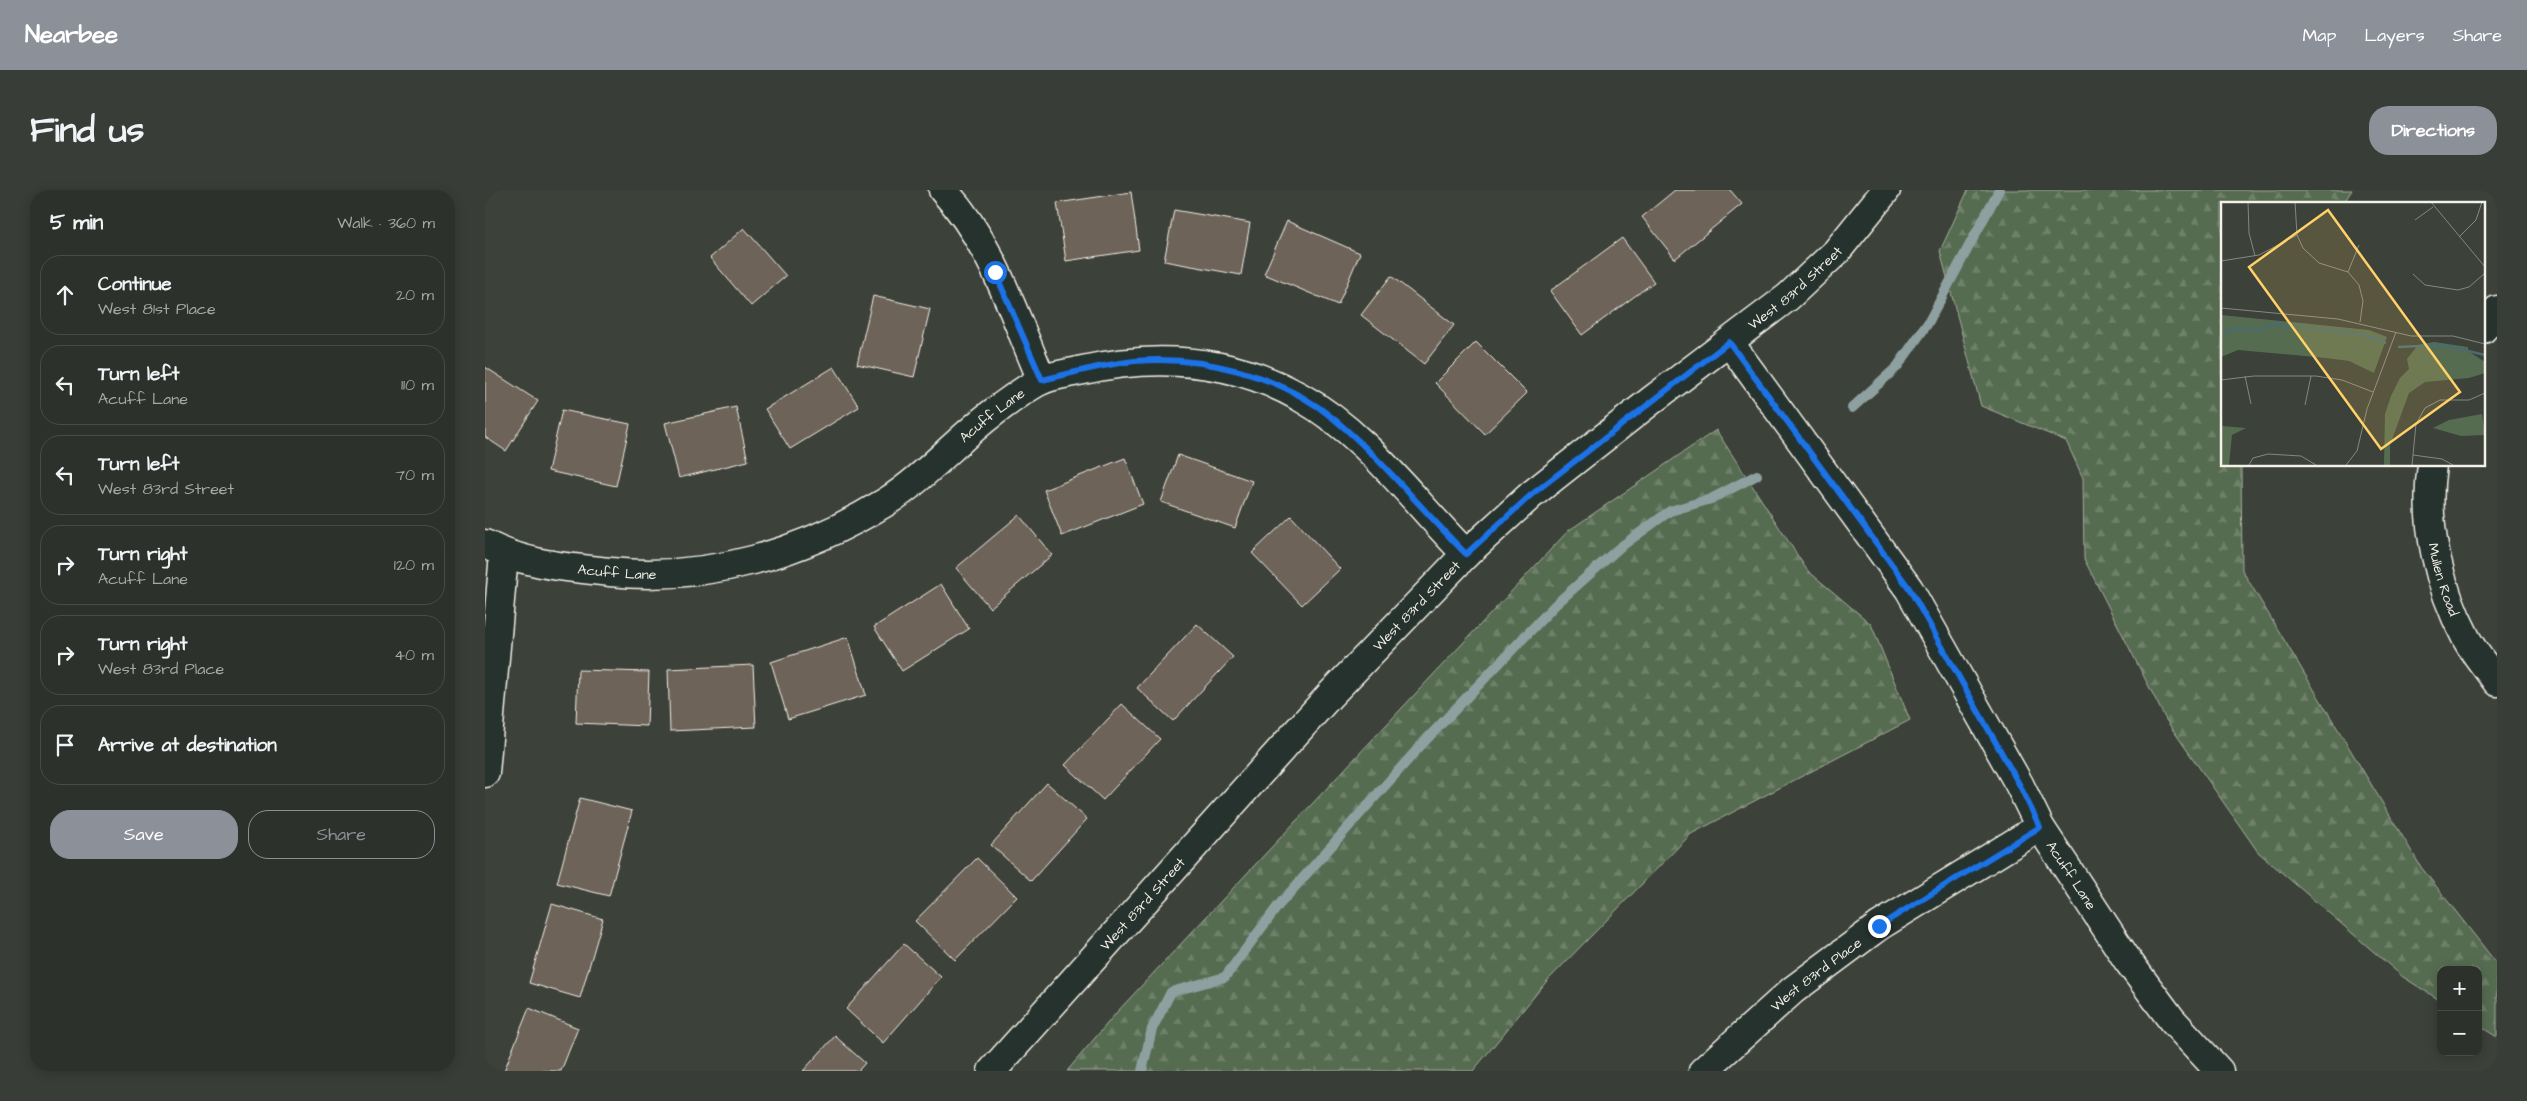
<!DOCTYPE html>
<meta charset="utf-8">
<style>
:root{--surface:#2d312c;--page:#393d38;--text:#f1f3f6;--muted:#a7a9a9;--line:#484c48;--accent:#8c9099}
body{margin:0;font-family:"Architects Daughter",sans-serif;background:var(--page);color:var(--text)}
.controls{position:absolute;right:15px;bottom:15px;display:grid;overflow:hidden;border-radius:10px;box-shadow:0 2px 12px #0003}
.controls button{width:45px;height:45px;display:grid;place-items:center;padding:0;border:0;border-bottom:1px solid var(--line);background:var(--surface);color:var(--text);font:25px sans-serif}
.stop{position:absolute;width:15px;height:15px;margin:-11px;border:4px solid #1a73e8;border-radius:50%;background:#fff}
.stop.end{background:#1a73e8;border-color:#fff;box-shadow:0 1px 5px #0008}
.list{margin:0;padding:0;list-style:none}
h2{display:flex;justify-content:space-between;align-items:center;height:65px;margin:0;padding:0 20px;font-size:21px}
h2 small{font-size:16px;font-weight:400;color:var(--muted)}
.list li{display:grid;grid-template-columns:32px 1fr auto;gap:15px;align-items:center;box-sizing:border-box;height:80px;margin:0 10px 10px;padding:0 10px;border:1px solid var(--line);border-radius:20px}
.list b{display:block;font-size:19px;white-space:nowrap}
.list p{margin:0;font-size:16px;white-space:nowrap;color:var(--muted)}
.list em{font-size:16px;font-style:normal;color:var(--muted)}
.actions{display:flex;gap:10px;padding:15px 20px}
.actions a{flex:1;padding:11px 0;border:1px solid var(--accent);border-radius:20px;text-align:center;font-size:18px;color:var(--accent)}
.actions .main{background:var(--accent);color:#fff}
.icon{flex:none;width:28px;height:28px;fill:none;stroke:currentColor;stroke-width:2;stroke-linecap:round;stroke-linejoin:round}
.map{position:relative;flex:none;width:2012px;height:881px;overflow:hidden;border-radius:20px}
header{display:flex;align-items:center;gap:30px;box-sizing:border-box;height:70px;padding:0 25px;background:var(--accent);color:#fff}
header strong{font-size:24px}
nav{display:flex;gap:28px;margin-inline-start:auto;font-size:18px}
.intro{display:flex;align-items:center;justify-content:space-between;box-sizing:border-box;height:120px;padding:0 30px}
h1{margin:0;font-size:35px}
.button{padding:12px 22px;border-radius:20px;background:var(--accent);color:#fff;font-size:18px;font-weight:700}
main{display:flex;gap:30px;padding:0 30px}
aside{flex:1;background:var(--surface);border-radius:20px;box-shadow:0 2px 12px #0003}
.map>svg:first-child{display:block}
.forest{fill:url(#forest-firs);stroke:#a5ae9c}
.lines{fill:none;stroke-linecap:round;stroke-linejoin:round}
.stream{stroke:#8ea1a0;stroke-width:10}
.building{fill:#6e6359;stroke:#f4f1e8}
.minor-casing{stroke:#f4f1e8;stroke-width:31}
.minor{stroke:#26332d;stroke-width:28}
.route{stroke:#1a73e8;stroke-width:6}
.labels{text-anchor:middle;stroke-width:4;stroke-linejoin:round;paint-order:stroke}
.street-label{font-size:14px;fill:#f4f1e8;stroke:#26332d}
.inset-river{fill:none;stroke:#4a6b70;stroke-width:2.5}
.inset-road{fill:none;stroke:#868780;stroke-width:1}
.view{fill:#ffd166;fill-opacity:0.15;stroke:#ffd166;stroke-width:2.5}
.inset-edge{fill:none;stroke:#f4f1e8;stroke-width:2.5}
</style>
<header>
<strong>Nearbee</strong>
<nav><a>Map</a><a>Layers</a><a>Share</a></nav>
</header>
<div class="intro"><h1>Find us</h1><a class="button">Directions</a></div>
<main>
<aside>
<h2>5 min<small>Walk · 360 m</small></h2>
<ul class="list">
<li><svg class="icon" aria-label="ahead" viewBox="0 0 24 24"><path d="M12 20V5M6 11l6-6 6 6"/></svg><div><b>Continue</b><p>West 81st Place</p></div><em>20 m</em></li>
<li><svg class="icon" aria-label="left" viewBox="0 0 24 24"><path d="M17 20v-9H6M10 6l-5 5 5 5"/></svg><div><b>Turn left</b><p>Acuff Lane</p></div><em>110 m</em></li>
<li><svg class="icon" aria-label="left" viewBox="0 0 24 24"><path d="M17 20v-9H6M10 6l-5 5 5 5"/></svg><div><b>Turn left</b><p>West 83rd Street</p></div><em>70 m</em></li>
<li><svg class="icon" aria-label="right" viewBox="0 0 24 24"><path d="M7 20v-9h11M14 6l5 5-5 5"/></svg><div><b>Turn right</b><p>Acuff Lane</p></div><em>120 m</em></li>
<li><svg class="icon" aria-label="right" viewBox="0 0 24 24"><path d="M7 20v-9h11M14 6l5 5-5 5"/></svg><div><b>Turn right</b><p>West 83rd Place</p></div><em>40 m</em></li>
<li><svg class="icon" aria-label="arrive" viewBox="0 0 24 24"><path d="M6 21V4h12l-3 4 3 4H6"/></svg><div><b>Arrive at destination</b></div></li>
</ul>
<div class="actions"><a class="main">Save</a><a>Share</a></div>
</aside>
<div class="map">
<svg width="2012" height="881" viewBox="0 0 2012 881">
<defs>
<pattern id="forest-firs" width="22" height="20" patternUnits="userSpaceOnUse" patternTransform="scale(1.25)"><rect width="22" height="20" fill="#566c51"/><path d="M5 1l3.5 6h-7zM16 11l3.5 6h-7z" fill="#6f816a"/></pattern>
</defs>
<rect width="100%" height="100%" fill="#3c413a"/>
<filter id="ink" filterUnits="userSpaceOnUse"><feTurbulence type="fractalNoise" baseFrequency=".02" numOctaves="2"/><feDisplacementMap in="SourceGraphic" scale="10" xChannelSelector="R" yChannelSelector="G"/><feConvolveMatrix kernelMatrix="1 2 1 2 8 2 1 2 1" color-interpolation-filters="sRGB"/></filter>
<g filter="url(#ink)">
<g class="forest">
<path d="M1483,0H1867L1858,14H1737V275H1756L1757,380L1936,677L2012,774V847L1993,835V780H1956V811L1918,787L1773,662L1681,530L1599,369L1598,288L1581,251L1496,216L1455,61Z"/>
<path d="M1231,240L1322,380L1386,434L1425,530L1206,644L1061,792L988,881H582L632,822L1083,341Z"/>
</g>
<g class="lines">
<g class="stream">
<path d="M1367,218L1412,177L1443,133L1514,0"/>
<path d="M657,881L667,839L686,802L740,787L793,716L938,553L1070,415L1134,358L1185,321L1226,309L1272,285"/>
</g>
</g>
<g class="building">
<path d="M1190,0H1245L1257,14L1190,69L1157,27Z"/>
<path d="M646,2L654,60L581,71L572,13Z"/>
<path d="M689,20L765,33L756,85L679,71Z"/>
<path d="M802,31L875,63L853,115L779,84Z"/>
<path d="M259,38L301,86L266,116L225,68Z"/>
<path d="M1137,48L1169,92L1097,145L1065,101Z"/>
<path d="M906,86L969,135L939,174L876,125Z"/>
<path d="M388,106L445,119L429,187L372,174Z"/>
<path d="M991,152L1042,203L1000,244L950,193Z"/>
<path d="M0,177L53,211L21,261L0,247Z"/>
<path d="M349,177L374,217L305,259L280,219Z"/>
<path d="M251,217L263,271L194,288L180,233Z"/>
<path d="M77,220L145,234L131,296L63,281Z"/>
<path d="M693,265L767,291L750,338L676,312Z"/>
<path d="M640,268L658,314L577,346L559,300Z"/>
<path d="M534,325L567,365L505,418L471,378Z"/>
<path d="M806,326L855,379L817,415L767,363Z"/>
<path d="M456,394L484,439L417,481L389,437Z"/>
<path d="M712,434L748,467L688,531L652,498Z"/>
<path d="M363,447L381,505L303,529L286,472Z"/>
<path d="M268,475L271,537L185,541L183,479Z"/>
<path d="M93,480L164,482L162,536L91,533Z"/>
<path d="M637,514L675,549L618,610L580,575Z"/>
<path d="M562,593L602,629L546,691L506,655Z"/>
<path d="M95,608L147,621L124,706L72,693Z"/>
<path d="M492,668L532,707L470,770L430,731Z"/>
<path d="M67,714L118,729L95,808L44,793Z"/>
<path d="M419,754L456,787L398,853L361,819Z"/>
<path d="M44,818L93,838L76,881H19Z"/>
<path d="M350,846L380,873L373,881H318Z"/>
</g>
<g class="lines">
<defs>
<g id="minor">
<path d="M458,0C507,52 529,126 557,190"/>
<path d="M1998,139L2012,120"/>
<path id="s1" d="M1244,152L1424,399L1534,594L1555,637L1643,771L1687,830L1734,881"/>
<path id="s2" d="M1947,275C1938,333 1954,397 1981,448C1989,463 2002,478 2012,492"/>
<path id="s3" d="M0,354C41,375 80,377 125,382C223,392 318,363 401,312C441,287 471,250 509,222C523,212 539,199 555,191C566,185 581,184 593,181C669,164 746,168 815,207C882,244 928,311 981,364"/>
<path d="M0,583L19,364"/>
<path id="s4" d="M507,881L845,505L981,364L1046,305L1167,210L1303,107L1351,62L1401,0"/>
<path id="s5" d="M1218,881L1308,800L1394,736L1555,637"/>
</g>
</defs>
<use href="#minor" class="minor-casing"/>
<use href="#minor" class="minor"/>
</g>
</g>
<g class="lines" filter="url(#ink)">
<path class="route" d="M510,82L557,190C588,183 619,174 650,171C717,165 796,185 849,229C897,269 937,320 981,364L1046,305L1244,152L1424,398L1534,594L1555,637L1394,736"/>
</g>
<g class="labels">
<g class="street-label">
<text dy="5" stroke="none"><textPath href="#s4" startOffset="1125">West 83rd Street</textPath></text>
<text dy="5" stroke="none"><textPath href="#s3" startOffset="556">Acuff Lane</textPath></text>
<text dy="5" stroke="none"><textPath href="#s3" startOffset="136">Acuff Lane</textPath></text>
<text dy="5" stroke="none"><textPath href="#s2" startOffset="116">Mullen Road</textPath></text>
<text dy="5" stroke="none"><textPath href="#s4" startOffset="630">West 83rd Street</textPath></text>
<text dy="5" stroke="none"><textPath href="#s1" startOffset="635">Acuff Lane</textPath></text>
<text dy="5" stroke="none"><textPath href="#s4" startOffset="225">West 83rd Street</textPath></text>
<text dy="5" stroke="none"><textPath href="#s5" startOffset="149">West 83rd Place</textPath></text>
</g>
</g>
<g transform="translate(1736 12)">
<rect width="264" height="264" fill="#3c413a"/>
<path d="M0,113L148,128L166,135L153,171L128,159L105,156L17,148L0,155ZM213,140L247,145V149L264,160V171L248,176L204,180L188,191L169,243V263H163L164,212L170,194L179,176L188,167L186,157L197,143ZM261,212L264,233L240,234L212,226L228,218ZM1,224L25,226L11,233L8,263H0Z" fill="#566c51"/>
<path class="inset-river" d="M0,132L17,126L38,129L56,121L65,126L80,122L85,126L140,132L165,141M177,145L222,143L264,153"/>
<path class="inset-road" d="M27,0L28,31L34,54M74,0L76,33L82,46L98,61L127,70L138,83L142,99L139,120M210,0L264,65M194,18L212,5M238,35L255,18L261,0M0,59L38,53L76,33M127,70L138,43M192,72L204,83L237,88L248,85L264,71M0,106L117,117L190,134H232L264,142M24,174L30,202M0,178L33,174H95L121,178L152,190M84,203L90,174M192,253L221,257L232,263M28,263L32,256L47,252L80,254L95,263M125,263L136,249L146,207L175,130M191,263L195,222L204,206L219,198H248L264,191"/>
<path class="view" d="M107,8L239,190L160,247L28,65Z"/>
<rect width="264" height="264" class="inset-edge"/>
</g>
</svg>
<div class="controls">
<button>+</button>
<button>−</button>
</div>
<div class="stop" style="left:510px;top:82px"></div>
<div class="stop end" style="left:1394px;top:736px"></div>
</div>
</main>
